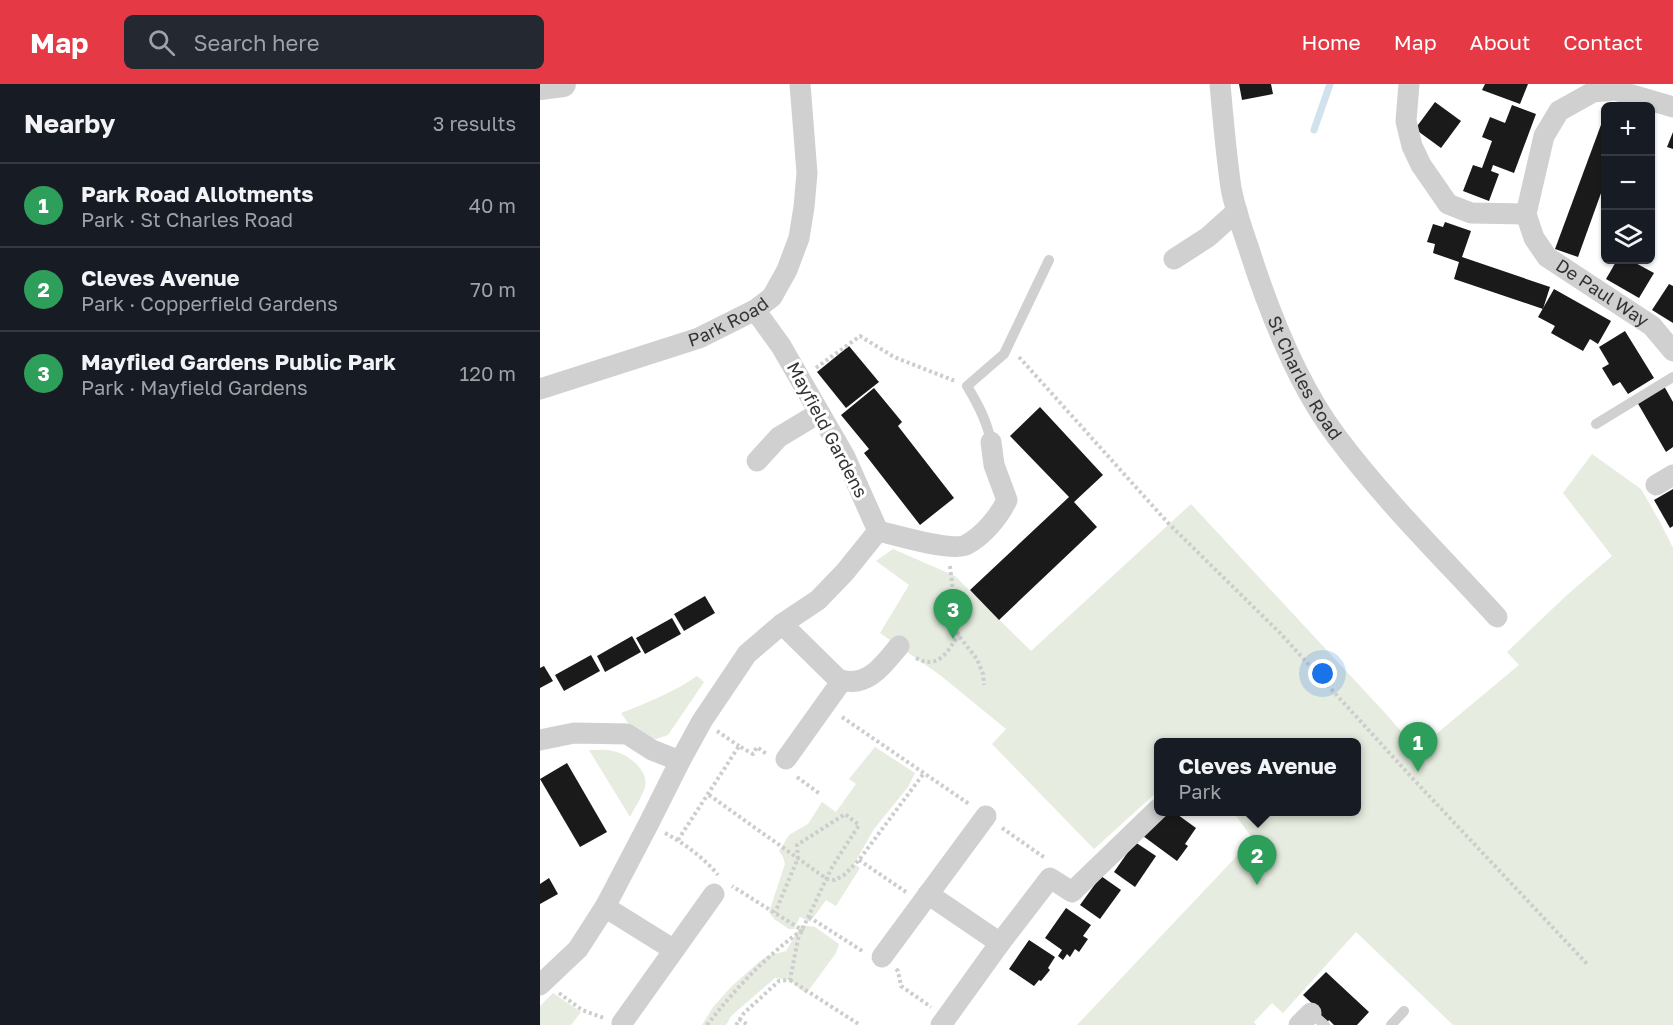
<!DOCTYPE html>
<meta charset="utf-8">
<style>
:root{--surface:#171b24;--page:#242831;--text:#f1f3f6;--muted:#9ea1a6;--line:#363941;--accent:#e63946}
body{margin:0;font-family:"Golos Text",sans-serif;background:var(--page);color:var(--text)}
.controls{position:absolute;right:18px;top:18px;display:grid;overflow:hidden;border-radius:9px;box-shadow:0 2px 4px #0004}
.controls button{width:54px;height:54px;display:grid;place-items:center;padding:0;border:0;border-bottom:2px solid var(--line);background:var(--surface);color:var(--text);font:30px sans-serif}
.you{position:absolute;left:783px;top:590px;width:21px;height:21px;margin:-15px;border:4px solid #fff;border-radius:50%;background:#1a73e8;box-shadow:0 0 0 9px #1a73e833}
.badge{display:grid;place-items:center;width:39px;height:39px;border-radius:50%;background:var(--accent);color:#fff;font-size:20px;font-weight:700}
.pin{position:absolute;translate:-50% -50px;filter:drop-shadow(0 2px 3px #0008)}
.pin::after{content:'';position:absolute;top:32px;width:21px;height:18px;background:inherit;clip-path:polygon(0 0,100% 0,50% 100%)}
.popup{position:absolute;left:614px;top:654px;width:207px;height:78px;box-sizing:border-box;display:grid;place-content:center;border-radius:9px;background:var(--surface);filter:drop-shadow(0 2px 4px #0005);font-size:20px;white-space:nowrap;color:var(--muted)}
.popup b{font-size:22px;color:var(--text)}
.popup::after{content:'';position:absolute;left:50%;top:100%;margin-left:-12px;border:12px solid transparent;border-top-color:var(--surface)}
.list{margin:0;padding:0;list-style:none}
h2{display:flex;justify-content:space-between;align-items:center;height:78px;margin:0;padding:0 24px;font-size:26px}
h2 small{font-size:20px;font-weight:400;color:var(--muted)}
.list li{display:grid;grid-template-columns:39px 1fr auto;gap:18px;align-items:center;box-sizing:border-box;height:84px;padding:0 24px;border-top:2px solid var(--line)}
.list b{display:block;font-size:22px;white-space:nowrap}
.list p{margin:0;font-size:20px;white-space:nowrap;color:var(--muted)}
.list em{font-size:20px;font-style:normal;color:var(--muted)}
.icon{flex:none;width:33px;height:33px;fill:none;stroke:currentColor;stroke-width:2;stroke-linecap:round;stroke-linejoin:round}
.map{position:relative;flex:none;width:1133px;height:941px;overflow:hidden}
header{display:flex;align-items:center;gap:36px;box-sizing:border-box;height:84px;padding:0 30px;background:var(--accent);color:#fff}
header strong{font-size:28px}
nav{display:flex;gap:33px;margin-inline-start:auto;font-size:21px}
.search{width:420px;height:54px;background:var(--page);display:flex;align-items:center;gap:15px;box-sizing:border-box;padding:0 21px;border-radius:9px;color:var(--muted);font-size:22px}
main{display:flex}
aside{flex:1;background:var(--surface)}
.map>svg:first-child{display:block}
.green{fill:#e6ecdf}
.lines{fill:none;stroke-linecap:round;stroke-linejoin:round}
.stream{stroke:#cfe2ee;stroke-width:7}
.building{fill:#1a1a1a}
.path{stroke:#cdcdcd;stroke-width:4;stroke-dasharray:3 3;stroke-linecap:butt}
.service{stroke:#d0d0d0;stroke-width:10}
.minor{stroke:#d0d0d0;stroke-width:21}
.tertiary{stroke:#d0d0d0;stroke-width:26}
.labels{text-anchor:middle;stroke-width:6;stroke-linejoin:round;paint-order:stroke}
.street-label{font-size:18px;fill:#333;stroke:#fff}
</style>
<header>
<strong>Map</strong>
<div class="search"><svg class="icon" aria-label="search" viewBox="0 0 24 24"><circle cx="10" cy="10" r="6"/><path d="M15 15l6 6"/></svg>Search here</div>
<nav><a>Home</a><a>Map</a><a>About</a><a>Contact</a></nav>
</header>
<main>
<aside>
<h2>Nearby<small>3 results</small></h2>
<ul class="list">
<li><span class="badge" style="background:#2e9e5b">1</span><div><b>Park Road Allotments</b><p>Park · St Charles Road</p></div><em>40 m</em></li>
<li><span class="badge" style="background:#2e9e5b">2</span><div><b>Cleves Avenue</b><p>Park · Copperfield Gardens</p></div><em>70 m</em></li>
<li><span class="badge" style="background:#2e9e5b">3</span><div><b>Mayfiled Gardens Public Park</b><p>Park · Mayfield Gardens</p></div><em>120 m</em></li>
</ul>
</aside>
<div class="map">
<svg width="1133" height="941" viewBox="0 0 1133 941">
<rect width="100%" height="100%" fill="#fff"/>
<g class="green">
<path d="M1052,370L1101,405L1120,438L1133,464V941H913L816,848L743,929L732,919L714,938L716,941H537L713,755L693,728H816V658H618V707L554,765L452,660L466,645L400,591L340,549L369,501L336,477L353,465L415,492L491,567L651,420L846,630L877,666L979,581L967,568L1027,511L1072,472L1023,409Z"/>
<path d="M157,592L164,598L128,651L116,655L106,653L93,646L81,629C107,619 134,608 157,592Z"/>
<path d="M335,663L375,689L368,703L334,745L314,780L320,784L296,822L286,816L270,838L260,833L254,845H249L234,835L229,828L245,780L243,773L239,767L249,751L268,740L282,718L296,728L316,700L309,695Z"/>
<path d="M49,666C57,666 66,665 73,667C88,670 109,686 105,703C102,713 95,723 90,733Z"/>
<path d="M261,841L275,843L299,860L296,869L266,910L250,896L235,894L191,932L186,941H162L173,923L192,902L219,878L227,872L246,867Z"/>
<path d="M13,909L41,928L31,941H0V922Z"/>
</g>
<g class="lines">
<path class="stream" d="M774,46L790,0"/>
</g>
<g class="building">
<path d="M699,0H731L733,10L702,16Z"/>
<path d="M945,0H988L980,20L942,6Z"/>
<path d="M895,18L921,37L901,64L875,45Z"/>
<path d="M972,21L996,30L974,89L953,81L951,87L959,90L949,117L923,107L933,81L942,84L952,57L942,53L950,33L965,39Z"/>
<path d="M1065,30V98L1038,173L1015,165Z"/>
<path d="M1133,48V65L1127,63Z"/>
<path d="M905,138L931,147L922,173L1010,203L1003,225L914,195L919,178L893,169L895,160L887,158L893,140L903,143Z"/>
<path d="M1077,176H1090L1114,189L1099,214L1066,195Z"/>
<path d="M1129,200L1133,202V239L1112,226Z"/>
<path d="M1014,205L1071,237L1058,260L1050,255L1043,267L1011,249L1015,242L998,233Z"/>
<path d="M1085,247L1114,294L1088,310L1080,298L1073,302L1062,284L1069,280L1059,263Z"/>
<path d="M309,262L339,298L306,324L277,288Z"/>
<path d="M1124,302L1133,318V363L1126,368L1097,318Z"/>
<path d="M334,304L362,338L358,342L414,414L380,441L324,369L329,365L301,331Z"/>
<path d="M500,323L563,391L534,418L557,443L459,536L430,506L529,413L470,352Z"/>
<path d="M1133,405V442L1130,444L1114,416Z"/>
<path d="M165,512L175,529L144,547L134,530Z"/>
<path d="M132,534L141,550L105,570L96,554Z"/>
<path d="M92,552L101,568L65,588L57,572Z"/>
<path d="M51,571L60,587L24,607L15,591Z"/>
<path d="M4,582L13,597L0,604V584Z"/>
<path d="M27,679L67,748L40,763L0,695Z"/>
<path d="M621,728H634L656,744L645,760L648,762L637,777L603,752Z"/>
<path d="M595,758L616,772L595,803L574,788Z"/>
<path d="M561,792L581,806L560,835L540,821Z"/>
<path d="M9,794L18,810L0,820V800Z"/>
<path d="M526,824L551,841L543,852L548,855L539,868L535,865L530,873L527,870L523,876L518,872L522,866L505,854Z"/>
<path d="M489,856L515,873L508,884L510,886L501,897L499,896L494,902L469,885Z"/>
<path d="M786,888L829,928L817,941H794L789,936L786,940L777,932L781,928L763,911Z"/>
</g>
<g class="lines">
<g class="path">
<path d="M479,273L629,440L740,549L875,697L1048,881"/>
<path d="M276,284L320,252L354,273L415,297"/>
<path d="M410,482L418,551L437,575L443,590L444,601"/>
<path d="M376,574C398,586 408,568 418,551"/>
<path d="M302,633L429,720"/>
<path d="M177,647L199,662"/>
<path d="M257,693L280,710"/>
<path d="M169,711L287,795L295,796L304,791L319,776L384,689"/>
<path d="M462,744L505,774"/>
<path d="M125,749C145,760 163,773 178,791"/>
<path d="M138,756L199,662L213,670L217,663L228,671"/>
<path d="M319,776L366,808"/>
<path d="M269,833L324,868"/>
<path d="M356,885L358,887L361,902L391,923"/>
<path d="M250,896L320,941"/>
<path d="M19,909L42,926L64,934"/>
<path d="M199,935L208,941"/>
<path d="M167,941C195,905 225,873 262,846L192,802"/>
<path d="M196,941L204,929L239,897L250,896L258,855L262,846L292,783L319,741L305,730L257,761L258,774L235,829"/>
</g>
<g class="service">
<path d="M1056,340L1133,293"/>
<path d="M451,358C447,337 438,320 427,302L464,270L509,176"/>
<path d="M771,929L785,941"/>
<path d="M851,941L864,927"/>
</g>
<g class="minor">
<path id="s1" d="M680,0C683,34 686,70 691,104C695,125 702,145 709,165C729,228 757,300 797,353C845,417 903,474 957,533"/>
<path d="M869,0L866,37L872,62L881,81L908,120L931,129L986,130"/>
<path id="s2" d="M1133,23L1075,6L1053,8L1019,27L1004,52L986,130L994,154L1007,173L1112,242L1133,267"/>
<path d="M634,175L668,153L697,127"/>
<path id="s3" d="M0,305L159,254L215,226L232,213L247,186L259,154L264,123L267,89L260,0"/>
<path d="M217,377L239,353L279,329"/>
<path d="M1116,401L1133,391"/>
<path d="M338,447C356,451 410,468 426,461C443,452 459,433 467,416L454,381L451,358"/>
<path d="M242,540L301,598"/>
<path d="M0,656L34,649L87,650L112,666L140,677"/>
<path d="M246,675L301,598V596C328,604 344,580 359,562"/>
<path d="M388,810L460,859"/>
<path d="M65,823L134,866"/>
<path d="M342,873L446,732"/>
<path d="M0,901L38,865L65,823L109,739L140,677L162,637L207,570L242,540L278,516L305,488L338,447L305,373L241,262L215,226"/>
<path d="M82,939L174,810"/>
<path d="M401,941L460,859L510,794L532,808L618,725"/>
<path d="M759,941L771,929"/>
</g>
<path class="tertiary" d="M0,3L23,0"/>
</g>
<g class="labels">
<g class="street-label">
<text dy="6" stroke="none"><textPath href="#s2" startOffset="345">De Paul Way</textPath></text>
<text dy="6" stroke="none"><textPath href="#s3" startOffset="200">Park Road</textPath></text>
<text dy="6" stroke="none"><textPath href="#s1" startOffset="309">St Charles Road</textPath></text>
<text transform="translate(287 346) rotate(62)" y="6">Mayfield Gardens</text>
</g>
</g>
</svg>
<div class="controls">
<button>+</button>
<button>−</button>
<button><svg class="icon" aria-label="layers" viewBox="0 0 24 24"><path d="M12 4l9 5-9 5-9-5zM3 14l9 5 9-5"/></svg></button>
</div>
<div class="you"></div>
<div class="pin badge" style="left:878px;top:688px;background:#2e9e5b">1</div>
<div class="pin badge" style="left:717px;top:801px;background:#2e9e5b">2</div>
<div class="popup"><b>Cleves Avenue</b>Park</div>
<div class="pin badge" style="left:413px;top:555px;background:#2e9e5b">3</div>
</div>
</main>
